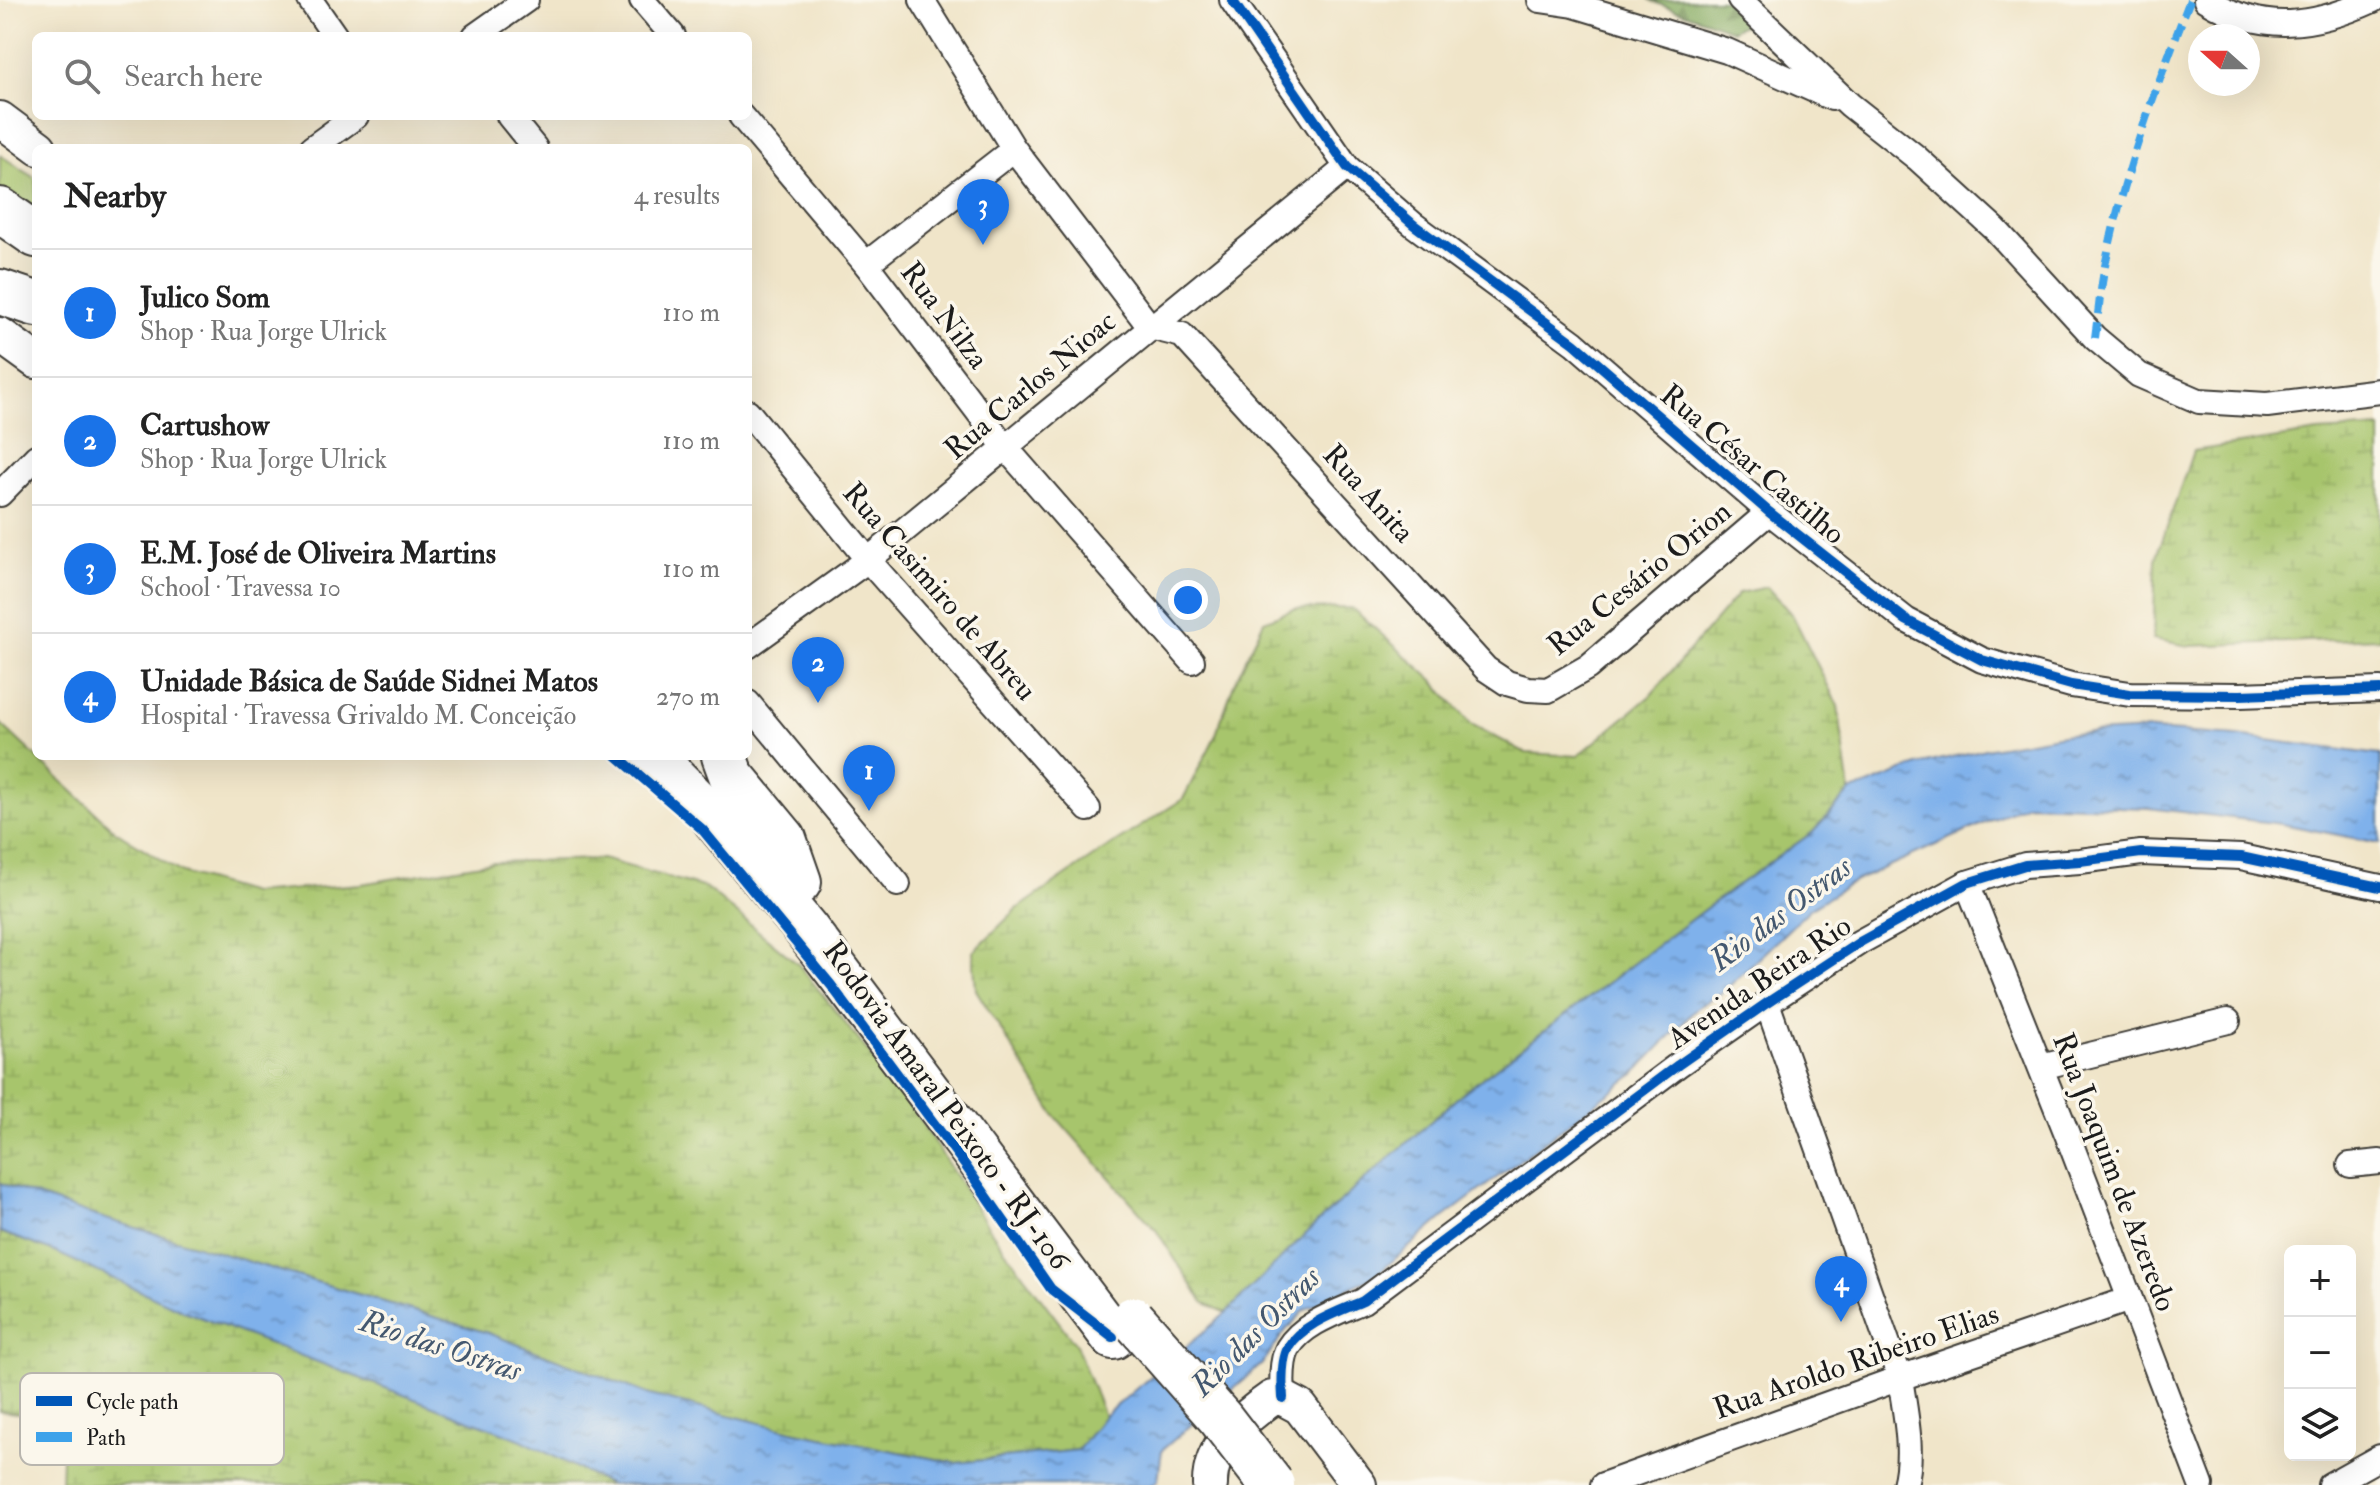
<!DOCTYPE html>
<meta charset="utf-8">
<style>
:root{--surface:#fff;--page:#f6f6f6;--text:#222;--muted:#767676;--line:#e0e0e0;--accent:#1a73e8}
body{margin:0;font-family:"IM FELL Double Pica",serif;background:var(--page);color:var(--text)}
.controls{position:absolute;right:24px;bottom:24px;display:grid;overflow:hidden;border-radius:12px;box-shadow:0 8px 32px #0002}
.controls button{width:72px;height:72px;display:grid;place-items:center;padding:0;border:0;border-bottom:2px solid var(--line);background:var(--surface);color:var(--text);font:40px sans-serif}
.compass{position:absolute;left:2188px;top:24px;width:72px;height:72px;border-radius:50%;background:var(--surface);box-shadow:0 8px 32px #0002;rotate:291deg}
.you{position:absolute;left:1188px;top:600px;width:28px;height:28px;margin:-20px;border:6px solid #fff;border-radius:50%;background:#1a73e8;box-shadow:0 0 0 12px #1a73e833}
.badge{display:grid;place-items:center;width:52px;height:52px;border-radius:50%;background:var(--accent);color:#fff;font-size:26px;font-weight:700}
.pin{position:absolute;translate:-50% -66px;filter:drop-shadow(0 2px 4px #0008)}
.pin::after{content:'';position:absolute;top:42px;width:28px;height:24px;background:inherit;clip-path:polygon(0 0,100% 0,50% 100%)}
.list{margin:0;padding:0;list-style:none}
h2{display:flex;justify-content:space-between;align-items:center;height:104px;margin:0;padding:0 32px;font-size:34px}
h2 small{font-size:26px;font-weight:400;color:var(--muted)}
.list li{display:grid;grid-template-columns:52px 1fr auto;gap:24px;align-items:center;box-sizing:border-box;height:128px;padding:0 32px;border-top:2px solid var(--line)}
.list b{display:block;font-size:30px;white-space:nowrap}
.list p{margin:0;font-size:26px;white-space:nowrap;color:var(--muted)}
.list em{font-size:26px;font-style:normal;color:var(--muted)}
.icon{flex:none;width:44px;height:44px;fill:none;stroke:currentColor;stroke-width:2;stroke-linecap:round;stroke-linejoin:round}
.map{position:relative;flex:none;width:2380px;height:1485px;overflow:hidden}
.search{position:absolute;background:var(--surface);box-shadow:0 8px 32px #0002;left:32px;top:32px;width:720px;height:88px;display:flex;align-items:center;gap:20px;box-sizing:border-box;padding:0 28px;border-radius:12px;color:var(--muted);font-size:30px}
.panel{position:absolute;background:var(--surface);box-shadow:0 8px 32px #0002;left:32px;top:144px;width:720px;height:616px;border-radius:12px}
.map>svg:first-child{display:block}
.forest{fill:url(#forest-firs);stroke:#50633e;stroke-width:2}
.wetland{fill:url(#wetland-marsh);stroke:#627044;stroke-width:2}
.garden{fill:#a7c56c;stroke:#627044;stroke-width:2}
.water{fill:url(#water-ripples);stroke:#4e6684;stroke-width:2}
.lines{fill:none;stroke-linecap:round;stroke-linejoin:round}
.street-casing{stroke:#3c3a36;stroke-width:28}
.secondary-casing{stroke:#3c3a36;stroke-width:38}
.highway-casing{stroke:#3c3a36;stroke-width:48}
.street{stroke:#fff;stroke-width:24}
.secondary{stroke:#fff;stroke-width:34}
.highway{stroke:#fff;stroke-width:44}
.highway-bridge-casing{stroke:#3c3a36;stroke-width:48;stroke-linecap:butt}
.highway-bridge{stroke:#fff;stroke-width:44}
.quiet{stroke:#3da2ea;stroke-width:8;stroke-dasharray:16 8;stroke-linecap:butt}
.cycleway-casing{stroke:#fbf7ec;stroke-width:15}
.cycleway{stroke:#0057b8;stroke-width:10}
.labels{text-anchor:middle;stroke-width:7;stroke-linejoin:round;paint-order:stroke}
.street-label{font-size:30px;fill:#1c1c1c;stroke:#fbf7ec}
.water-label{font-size:32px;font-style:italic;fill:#44586f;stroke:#fbf7ec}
.key{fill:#fbf7ec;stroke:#b8b5ae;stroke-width:2}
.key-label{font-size:22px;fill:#1c1c1c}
</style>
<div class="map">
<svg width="2380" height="1485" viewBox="0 0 2380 1485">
<defs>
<pattern id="forest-firs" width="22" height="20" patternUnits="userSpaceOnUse" patternTransform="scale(2)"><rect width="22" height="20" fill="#85aa60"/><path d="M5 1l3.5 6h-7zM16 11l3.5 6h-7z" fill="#6c8a4e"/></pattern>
<pattern id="wetland-marsh" width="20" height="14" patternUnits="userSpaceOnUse" patternTransform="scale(2)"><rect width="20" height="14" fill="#a7c56c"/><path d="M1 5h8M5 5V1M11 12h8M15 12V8" fill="none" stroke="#8fa95d"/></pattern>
<pattern id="water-ripples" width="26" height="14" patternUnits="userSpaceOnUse" patternTransform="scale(2)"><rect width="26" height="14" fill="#7fb1eb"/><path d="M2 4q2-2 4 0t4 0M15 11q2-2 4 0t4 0" fill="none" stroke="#678fbe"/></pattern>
</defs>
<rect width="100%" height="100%" fill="#fbf7ec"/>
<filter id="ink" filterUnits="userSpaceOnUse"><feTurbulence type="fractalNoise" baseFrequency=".0125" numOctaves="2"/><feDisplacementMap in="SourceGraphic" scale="16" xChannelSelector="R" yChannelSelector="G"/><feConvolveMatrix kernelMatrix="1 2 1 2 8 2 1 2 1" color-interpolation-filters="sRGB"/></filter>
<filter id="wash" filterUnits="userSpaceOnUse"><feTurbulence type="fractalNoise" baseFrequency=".006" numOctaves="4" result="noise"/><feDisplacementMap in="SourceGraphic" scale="32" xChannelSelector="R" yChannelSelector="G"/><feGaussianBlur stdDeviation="1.8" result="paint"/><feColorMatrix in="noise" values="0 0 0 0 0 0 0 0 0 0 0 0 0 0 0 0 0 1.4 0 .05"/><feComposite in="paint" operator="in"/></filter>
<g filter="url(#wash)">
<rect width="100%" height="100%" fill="#f0e5c9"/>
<path class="forest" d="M1648,0H1726L1749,23L1732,30Z"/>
<g class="wetland">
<path d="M2380,428V638L2189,646L2153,639L2156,559L2193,451L2318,432Z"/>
<path d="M1767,587L1793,616L1838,706L1850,792L1813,832L1717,900L1464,1092L1323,1217L1226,1313L1203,1302L1156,1230L1055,1116L976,990L973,952L1017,909L1099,853L1183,799L1215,737L1234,684L1264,621L1294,609L1352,608L1433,680L1471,724L1526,753L1578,756L1650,696L1739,593Z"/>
<path d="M0,723L114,830L182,873L251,893L361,884L493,862L602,859L706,888L798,964L909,1103L993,1234L1076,1345L1104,1416L1078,1450L956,1463L796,1432L650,1395L488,1333L86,1213L0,1183Z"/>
<path d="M0,1232L55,1252L185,1311L522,1440L610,1485H61L63,1431L17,1413L0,1411Z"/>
</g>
<path class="garden" d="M0,155L36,179V225L0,200Z"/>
<path class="water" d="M2153,730L2237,736L2380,755V843L2282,824L2148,808L2027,804L1853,882L1811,908L1723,992L1698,1007L1633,1075L1443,1218L1375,1276L1306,1309L1286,1330L1262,1364L1162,1450L1158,1480L1152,1485H610L522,1440L184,1311L55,1252L0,1232V1183L86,1213L488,1333L650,1395L796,1432L956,1463L1078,1450L1104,1416L1226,1313L1323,1217L1464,1092L1717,900L1813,832L1850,792L1918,765L1985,749L2069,734Z"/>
</g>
<g filter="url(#ink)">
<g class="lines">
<defs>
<g id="street">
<path d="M310,0L335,36"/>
<path d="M642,0L673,36"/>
<path d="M922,0L1014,149L1150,327L1182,335L1486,669L1507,683L1528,689L1548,690L1588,667L1769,512"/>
<path d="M1232,0L1347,167L1414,225L1574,343L1769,512L1906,620L1982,660L2071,685L2130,694L2240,695L2380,690"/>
<path d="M1540,0L1574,5L1727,51L1832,98"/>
<path d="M1740,0L1850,105L1917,158L1995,229L2095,338L2139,375L2199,401L2267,405L2380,391"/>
<path d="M2206,0C2263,34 2314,27 2373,0"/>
<path d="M475,36L526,0"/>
<path d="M509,116L535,148"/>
<path d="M741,116L866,264L1005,447L1192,661"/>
<path d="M312,148L356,116"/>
<path d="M866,264L1014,149"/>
<path d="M748,412L868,560L1088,809"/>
<path d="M0,494L36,457"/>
<path d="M748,646L868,560L1347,167"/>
<path d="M748,703L898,884"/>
<path d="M1967,883L2067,1134L2201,1485"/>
<path d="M1767,1003L1900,1378C1905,1412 1914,1451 1905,1485"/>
<path d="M2041,1067L2228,1021"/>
<path d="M2350,1165L2380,1162"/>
<path d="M1283,1398C1282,1383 1281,1361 1288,1348C1303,1323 1338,1312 1363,1301L1678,1065L1767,1003L1860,942L1967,883L2025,865L2080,861L2141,853L2241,857L2380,887"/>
<path d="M1603,1485L1900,1378L2130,1299"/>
<path d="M2330,1485L2380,1457"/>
</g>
<g id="secondary">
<path d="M0,119L39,148"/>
<path d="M0,335L36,361"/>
<path d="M1210,1485C1209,1446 1243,1418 1272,1398H1283L1300,1407L1359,1485"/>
</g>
<g id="highway">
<path d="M0,210L36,235"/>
<path d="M0,292L36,304"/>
<path d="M652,756L711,815L805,928L1113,1337"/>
<path d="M724,756L731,775L784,839L799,882"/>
</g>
</defs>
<use href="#street" class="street-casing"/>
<use href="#secondary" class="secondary-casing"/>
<use href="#highway" class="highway-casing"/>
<use href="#street" class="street"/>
<use href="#secondary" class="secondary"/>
<use href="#highway" class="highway"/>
<defs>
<path id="highway-bridge" d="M1133,1319L1221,1419L1272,1485"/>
</defs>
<use href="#highway-bridge" class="highway-bridge-casing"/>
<use href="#highway-bridge" class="highway-bridge"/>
<path class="quiet" d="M2095,338C2098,316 2100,293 2104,271C2122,178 2156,87 2190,0"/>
<defs>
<g id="cycleway">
<path d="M1232,0L1347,167L1414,225L1574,343L1769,512L1906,620L1982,660L2071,685L2130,694L2240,695L2380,690"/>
<path d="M617,756L702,829L831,985L965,1165L1051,1289L1113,1337"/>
<path d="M1283,1398C1282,1383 1281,1361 1288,1348C1303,1323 1338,1312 1363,1301L1678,1065L1767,1003L1860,942L1967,883L2025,865L2080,861L2141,853L2241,857L2380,887"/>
</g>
</defs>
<use href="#cycleway" class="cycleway-casing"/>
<use href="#cycleway" class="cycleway"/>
</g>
</g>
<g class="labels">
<g class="street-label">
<text transform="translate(945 315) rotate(53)" y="10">Rua Nilza</text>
<text transform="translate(1030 385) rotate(-40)" y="10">Rua Carlos Nioac</text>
<text transform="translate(1753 464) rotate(40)" y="10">Rua César Castilho</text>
<text transform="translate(1369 493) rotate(48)" y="10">Rua Anita</text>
<text transform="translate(1639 578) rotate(-39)" y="10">Rua Cesário Orion</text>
<text transform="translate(940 591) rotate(49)" y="10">Rua Casimiro de Abreu</text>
<text transform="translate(1759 982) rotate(-34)" y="10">Avenida Beira Rio</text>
<text transform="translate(947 1105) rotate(54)" y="10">Rodovia Amaral Peixoto - RJ-106</text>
<text transform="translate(2115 1172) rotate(69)" y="10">Rua Joaquim de Azeredo</text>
<text transform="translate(1856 1361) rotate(-19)" y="10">Rua Aroldo Ribeiro Elias</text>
</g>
<g class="water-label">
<text transform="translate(1780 913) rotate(-37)" y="11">Rio das Ostras</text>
<text transform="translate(1255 1331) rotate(-45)" y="11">Rio das Ostras</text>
<text transform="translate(441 1345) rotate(18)" y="11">Rio das Ostras</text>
</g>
</g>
<rect x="20" y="1373" width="264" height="92" rx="12" class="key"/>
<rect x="36" y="1396" width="36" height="10" fill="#0057b8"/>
<rect x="36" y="1432" width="36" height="10" fill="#3da2ea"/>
<g class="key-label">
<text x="86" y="1409">Cycle path</text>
<text x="86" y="1445">Path</text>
</g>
</svg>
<div class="controls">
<button>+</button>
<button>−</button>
<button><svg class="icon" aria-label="layers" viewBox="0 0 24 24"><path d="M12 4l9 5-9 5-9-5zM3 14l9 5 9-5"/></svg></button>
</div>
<svg class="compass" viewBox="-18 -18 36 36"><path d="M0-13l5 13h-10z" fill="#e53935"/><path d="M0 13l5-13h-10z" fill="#767676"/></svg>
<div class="you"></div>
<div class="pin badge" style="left:869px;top:811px">1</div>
<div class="pin badge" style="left:818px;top:703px">2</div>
<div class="pin badge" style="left:983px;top:245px">3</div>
<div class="pin badge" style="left:1841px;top:1322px">4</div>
<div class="search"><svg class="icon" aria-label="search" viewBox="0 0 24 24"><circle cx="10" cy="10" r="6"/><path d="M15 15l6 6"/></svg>Search here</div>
<section class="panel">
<h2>Nearby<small>4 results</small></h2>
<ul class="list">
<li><span class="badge">1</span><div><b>Julico Som</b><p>Shop · Rua Jorge Ulrick</p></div><em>110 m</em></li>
<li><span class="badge">2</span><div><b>Cartushow</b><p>Shop · Rua Jorge Ulrick</p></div><em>110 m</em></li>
<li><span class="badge">3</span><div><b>E.M. José de Oliveira Martins</b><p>School · Travessa 10</p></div><em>110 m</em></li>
<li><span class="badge">4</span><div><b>Unidade Básica de Saúde Sidnei Matos</b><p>Hospital · Travessa Grivaldo M. Conceição</p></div><em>270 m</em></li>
</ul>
</section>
</div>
